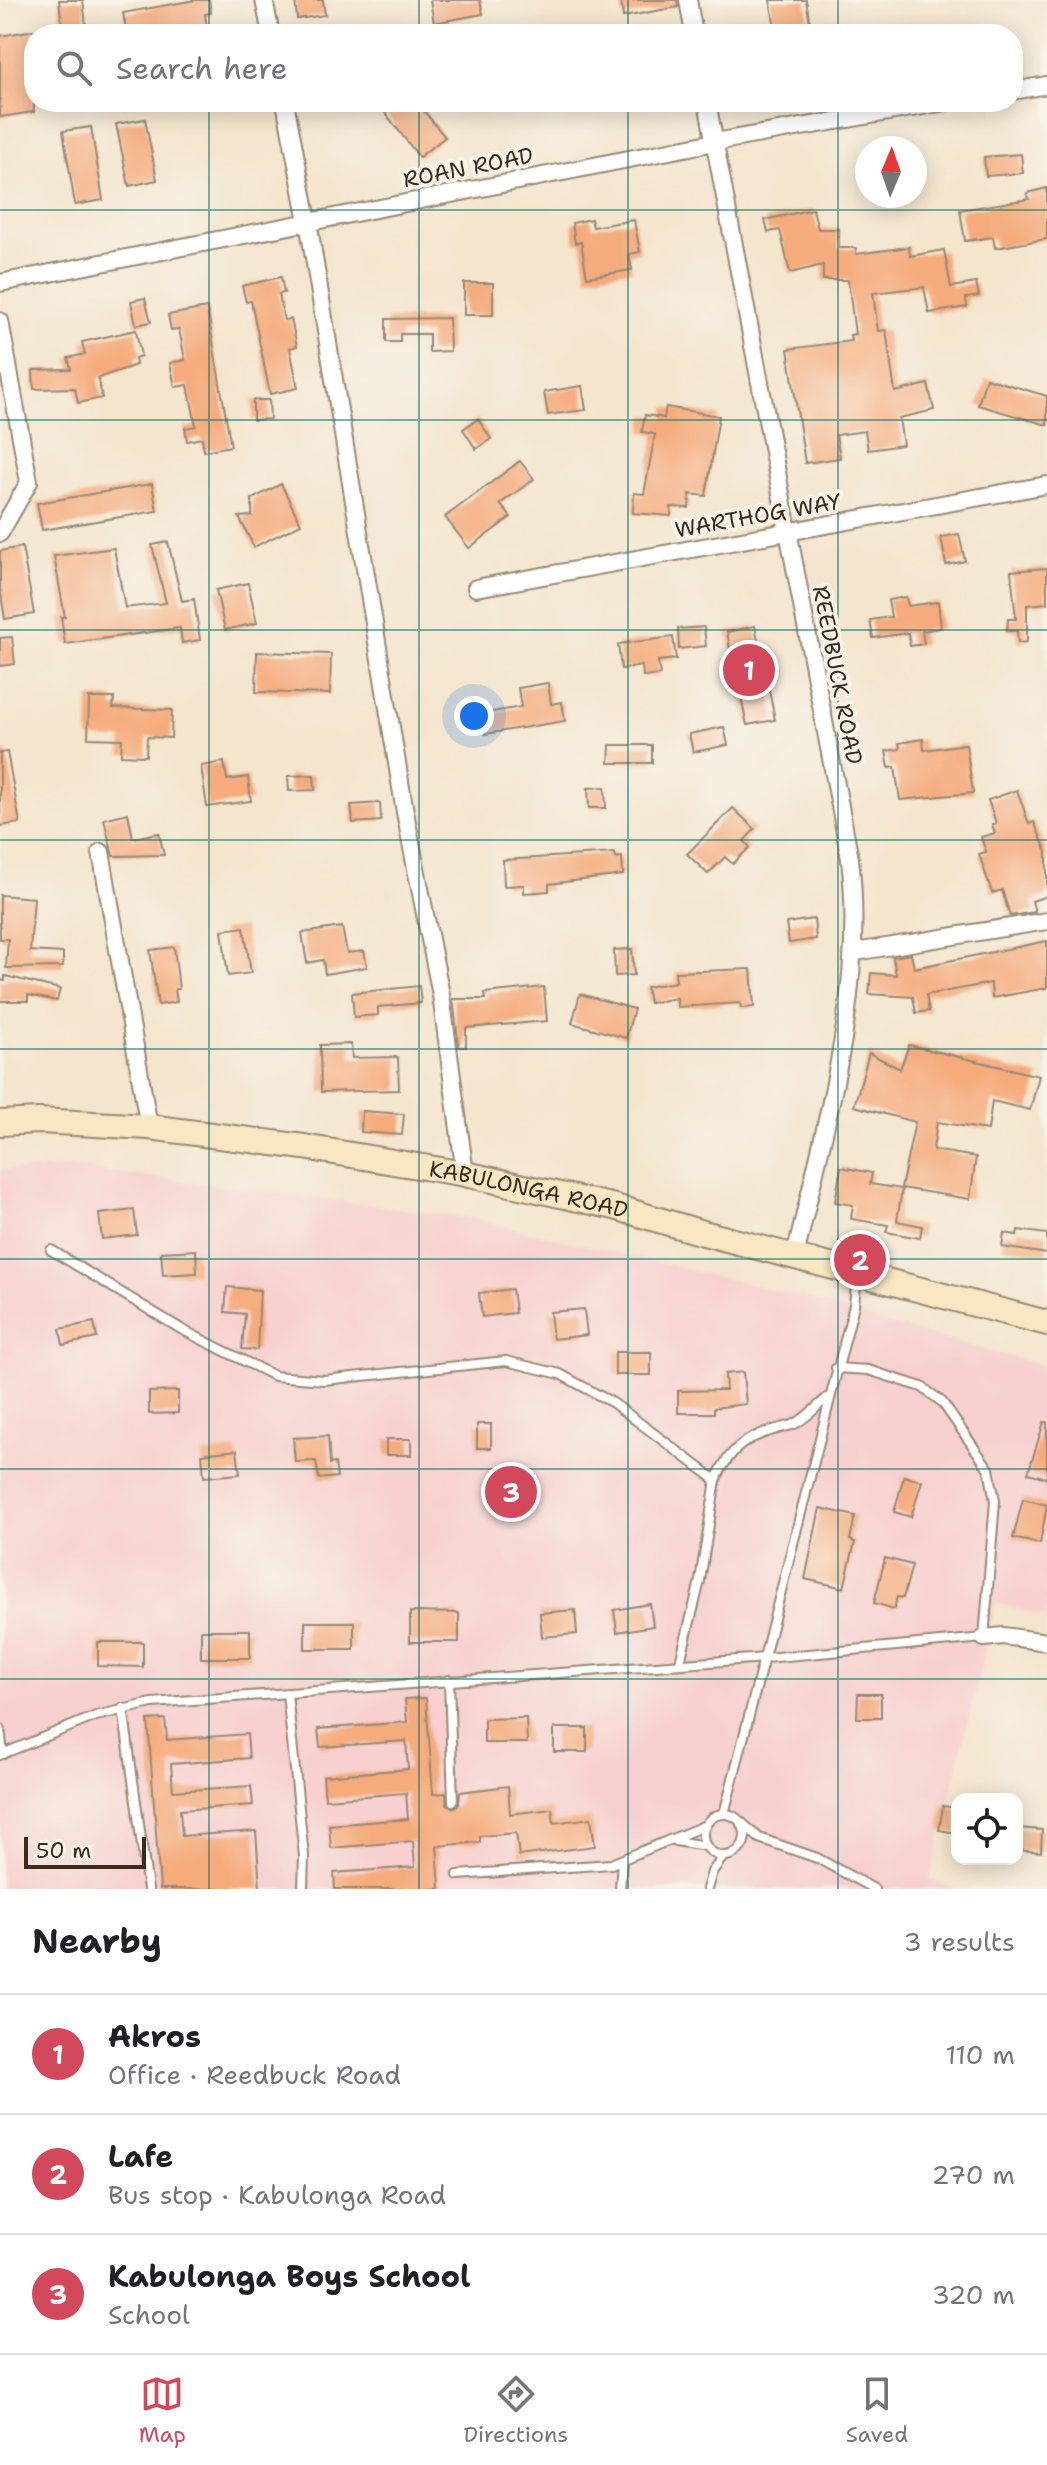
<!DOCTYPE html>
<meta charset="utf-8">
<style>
:root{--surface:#fff;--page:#f6f6f6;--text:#202124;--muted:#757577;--line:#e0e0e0;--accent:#d1495b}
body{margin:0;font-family:"Shantell Sans",sans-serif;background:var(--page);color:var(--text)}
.controls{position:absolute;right:24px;bottom:24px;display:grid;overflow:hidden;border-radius:16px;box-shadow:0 4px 20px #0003}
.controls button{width:72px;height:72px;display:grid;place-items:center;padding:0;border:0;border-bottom:2px solid var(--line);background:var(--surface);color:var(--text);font:40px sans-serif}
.compass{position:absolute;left:855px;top:136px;width:72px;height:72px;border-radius:50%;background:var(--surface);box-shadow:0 4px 20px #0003;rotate:2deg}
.scale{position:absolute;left:24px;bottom:20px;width:122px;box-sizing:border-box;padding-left:8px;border:4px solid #3b2a1e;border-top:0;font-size:22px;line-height:28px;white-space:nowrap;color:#3b2a1e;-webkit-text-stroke:6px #f7f3e8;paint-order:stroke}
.you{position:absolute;left:474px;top:716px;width:28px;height:28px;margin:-20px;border:6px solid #fff;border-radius:50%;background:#1a73e8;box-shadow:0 0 0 12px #1a73e833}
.badge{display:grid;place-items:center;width:52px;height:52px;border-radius:50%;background:var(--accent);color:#fff;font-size:26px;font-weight:700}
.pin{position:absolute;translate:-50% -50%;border:4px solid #fff;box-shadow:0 2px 8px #0006}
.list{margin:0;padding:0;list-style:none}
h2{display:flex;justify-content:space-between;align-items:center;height:104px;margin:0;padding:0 32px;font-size:34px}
h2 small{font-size:26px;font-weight:400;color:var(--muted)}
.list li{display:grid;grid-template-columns:52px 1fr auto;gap:24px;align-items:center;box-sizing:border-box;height:120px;padding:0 32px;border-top:2px solid var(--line)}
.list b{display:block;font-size:30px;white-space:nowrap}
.list p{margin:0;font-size:26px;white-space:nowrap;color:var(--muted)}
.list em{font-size:26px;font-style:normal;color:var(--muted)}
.icon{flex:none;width:44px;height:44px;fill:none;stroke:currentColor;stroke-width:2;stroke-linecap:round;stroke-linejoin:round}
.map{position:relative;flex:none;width:1047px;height:1889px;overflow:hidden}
.search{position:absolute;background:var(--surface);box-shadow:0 4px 20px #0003;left:24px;right:24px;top:24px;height:88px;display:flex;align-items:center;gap:20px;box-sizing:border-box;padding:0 28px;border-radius:32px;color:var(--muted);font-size:30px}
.sheet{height:464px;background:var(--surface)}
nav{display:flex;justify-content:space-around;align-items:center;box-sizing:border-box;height:112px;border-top:2px solid var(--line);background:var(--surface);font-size:22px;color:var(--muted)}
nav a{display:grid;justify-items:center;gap:4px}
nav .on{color:var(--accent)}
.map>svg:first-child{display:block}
.built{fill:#f7d0cf}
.building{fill:#f5ab7c}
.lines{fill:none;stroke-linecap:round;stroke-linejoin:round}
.lane-casing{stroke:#988876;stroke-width:12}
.street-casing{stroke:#988876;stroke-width:20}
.secondary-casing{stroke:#988876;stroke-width:28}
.lane{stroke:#fff;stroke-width:8}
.street{stroke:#fff;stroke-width:16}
.secondary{stroke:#f9e7c3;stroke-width:24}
.grid{fill:none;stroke:#0f766e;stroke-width:2;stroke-opacity:0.55}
.labels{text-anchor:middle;stroke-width:8;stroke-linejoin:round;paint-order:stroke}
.street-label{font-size:22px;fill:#3b2a1e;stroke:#f7f3e8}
</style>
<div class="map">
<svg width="1047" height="1889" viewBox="0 0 1047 1889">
<rect width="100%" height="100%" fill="#f7f3e8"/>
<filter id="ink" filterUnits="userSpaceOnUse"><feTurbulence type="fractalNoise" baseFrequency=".0125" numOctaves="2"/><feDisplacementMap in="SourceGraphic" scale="16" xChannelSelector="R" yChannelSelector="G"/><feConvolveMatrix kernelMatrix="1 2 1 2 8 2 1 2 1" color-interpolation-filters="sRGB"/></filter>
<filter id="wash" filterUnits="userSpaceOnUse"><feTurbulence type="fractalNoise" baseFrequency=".006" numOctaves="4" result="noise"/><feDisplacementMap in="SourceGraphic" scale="32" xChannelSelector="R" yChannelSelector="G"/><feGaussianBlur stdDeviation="1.8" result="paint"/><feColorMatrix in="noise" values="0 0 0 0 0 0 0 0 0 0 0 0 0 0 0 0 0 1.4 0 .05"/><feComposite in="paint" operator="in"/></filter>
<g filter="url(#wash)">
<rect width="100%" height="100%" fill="#f4e5cd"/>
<path class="built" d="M79,1168L465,1217L807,1298L887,1324L1047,1367V1618L996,1603L930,1880L956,1889H0V1170Z"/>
<g id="blocks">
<g class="building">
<path d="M59,0H83L87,34H63Z"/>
<path d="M195,0H209L211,13L205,14L207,28L172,34H127L123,13Z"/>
<path d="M295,0H323L325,15L297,19Z"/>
<path d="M430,0H480L483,14L434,23Z"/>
<path d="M628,0H677L678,7L623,17L621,1Z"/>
<path d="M770,0H806L812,34H776Z"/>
<path d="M34,30V112L0,117V36Z"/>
<path d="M377,102H435L424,111L445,137L419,157Z"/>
<path d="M145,119L157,180L129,186L116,124Z"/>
<path d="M91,127L103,200L75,205L63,131Z"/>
<path d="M1021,154L1023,173L986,176L984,157Z"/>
<path d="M1047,188V239L995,248L993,237L965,241L960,210L1029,199L1027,193Z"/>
<path d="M813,209L818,229H839V248H856V254L909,247L910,256L944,250L951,287L976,283L979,296L966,298L967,307L929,313L924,287L873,293L878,331L886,330L895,392L928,384L934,410L899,418L903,445L868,450L865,431L836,435L840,458L805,463L788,349L851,341L850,335L855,334L848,280H823V265L790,273L780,230L768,232L765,220Z"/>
<path d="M591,219L593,227L634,220L640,252L629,254L632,270L587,277L581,242L575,243L572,223Z"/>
<path d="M281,277L284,293L279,294L284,320L291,319L297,346L290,348L298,388L270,394L251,301L246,302L242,286Z"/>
<rect x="464" y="283" width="29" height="32"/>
<path d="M145,298L151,322L136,325L131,301Z"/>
<path d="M207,308L231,446L204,451L202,438L187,441L185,428L196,426L188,385L175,387L170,363L185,360L179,329L171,330L168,315Z"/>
<path d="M449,318L450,351L429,352V334H400V342H386V319Z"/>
<path d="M136,330L141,356L135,358L136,365L98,378L102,398L78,403L75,388L34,389L33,370L71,369L68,358L85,354L82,342Z"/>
<path d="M986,378L1047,396V425L978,405Z"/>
<path d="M582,386L586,410L548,415L544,392Z"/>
<path d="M253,400H269L270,419L253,420Z"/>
<path d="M666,407L719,416L706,496L690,494L689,508L671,507V516L633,513L634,493L644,494L655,434L642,432L645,415L664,418Z"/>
<path d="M478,419L491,439L476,449L463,429Z"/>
<path d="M520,461L534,479L500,504L511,517L469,548L445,517Z"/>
<path d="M152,484L157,511L42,530L37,503Z"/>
<path d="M281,484L301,524L254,547L239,517L252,516V499Z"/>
<path d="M959,534L965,561L946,565L941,537Z"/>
<path d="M168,542L182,601L194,599L200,640L182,643L180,628L65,644L61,617H65L54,556L114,548L125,608L166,603L152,545Z"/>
<path d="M22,547L34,614L5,619L0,589V551Z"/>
<path d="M1047,568V603L1027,605V642L1018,643L1017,631H1007L1008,619H1016L1011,571Z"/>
<path d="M248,583L257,623L225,630L216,590Z"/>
<path d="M906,597L908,606L938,602L941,628L922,631L924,644L910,646L908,633L873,638L870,620L891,617L888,600Z"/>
<path d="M755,626L762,660L770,658L774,678L767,680L775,720L747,725L739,688L732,689L728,667L733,666L727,632Z"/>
<path d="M704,627L706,646L679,649L678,629Z"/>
<path d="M12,637L15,664L0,666V638Z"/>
<path d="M673,637L676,659L658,661L660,675L643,677L642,666L621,669L618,644Z"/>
<path d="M257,652L331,654L330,694L256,692Z"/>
<path d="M548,683L551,704L562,702L565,721L485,734L481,714L521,707L518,688Z"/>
<path d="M89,698H114L113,708L172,710L171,738L147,737L146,756L121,755L122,739L88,738Z"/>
<path d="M724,727L728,745L693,752L689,734Z"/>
<path d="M923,739L924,750L966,744L973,793L900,800L895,767L889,768L886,751L900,749L899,743Z"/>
<path d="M610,745H652V763H609Z"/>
<path d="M7,752L20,823L0,826V753Z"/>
<path d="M224,762L227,780L248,777L251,801L207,807L201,766Z"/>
<path d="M314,775L315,790L289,791L288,776Z"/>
<path d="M605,787L606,808H589L588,788Z"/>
<path d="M1017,790L1029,824L1034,822L1047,852V896L1032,901L1035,912L1010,916L1002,890L992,893L979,854L986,852L981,837L995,833L992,825L996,823L988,800Z"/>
<path d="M380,803L381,821L353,823L351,805Z"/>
<path d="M733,808L755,829L744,841L750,847L733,864L725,857L708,874L687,854Z"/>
<path d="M128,813L133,838L159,833L164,855L113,856L104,819Z"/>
<path d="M615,853L616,858L622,857L623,875L549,884V891L524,893V885L504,886L503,860Z"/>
<path d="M0,895L34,898L30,951L63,953V967L6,968L8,939H0Z"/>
<path d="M814,919L816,939L789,943L786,923Z"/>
<path d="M244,927L251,973L228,976L222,930Z"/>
<path d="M342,927L347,953L364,951L367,967L325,974L323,960L307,963L302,933Z"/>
<path d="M1047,941V988L992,998L991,983L926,995L929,1011L916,1013L913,997L869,994L871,973L896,975L893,957L911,954L914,968Z"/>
<path d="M174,947L179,989H175L177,1002L158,1005L150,950Z"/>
<path d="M632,949L634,975L615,976L614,950Z"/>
<path d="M751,969L754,1007L741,1008L740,1003L677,1007V998L649,1003L646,987L676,982L675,972Z"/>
<path d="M5,976L60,989L57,1001L28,995V1001H0V980L5,981Z"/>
<path d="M419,986L421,1003L378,1007V1015L354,1017L352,993Z"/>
<path d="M544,987L547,1021L466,1028V1047H459L453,999H486L485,993Z"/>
<path d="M580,994L634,1009L626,1038L572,1023Z"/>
<path d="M351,1044L352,1058L398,1057L399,1090L321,1092L320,1045Z"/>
<path d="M909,1045L1039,1076L1030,1110L992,1101L988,1130L937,1122L933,1150L976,1157L970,1199L901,1188L915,1122L854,1106L869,1053L900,1069Z"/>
<path d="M362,1111L404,1114L402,1135L361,1132Z"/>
<path d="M841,1167L872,1173L870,1184L902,1189L897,1221L922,1226L920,1238L886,1232L888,1225L851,1219L853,1205L835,1202Z"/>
<path d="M134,1210L137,1235L102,1239L99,1214Z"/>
<path d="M1018,1230L1047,1234V1254L1002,1247L1004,1233L1017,1235Z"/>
<path d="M196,1250L197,1273L163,1275L161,1252Z"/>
<path d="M227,1287L260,1290L257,1350L242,1349L245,1314L225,1312Z"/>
<path d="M512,1289L515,1313L482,1317L479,1293Z"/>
<path d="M584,1309L587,1335L553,1339L550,1312Z"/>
<path d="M94,1322L97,1338L63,1345L60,1329Z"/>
<rect x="615" y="1352" width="36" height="23"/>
<path d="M743,1372L746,1404L714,1408V1413H678V1391L726,1390L725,1374Z"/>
<path d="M178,1391V1413L149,1414V1392Z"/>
<path d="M1044,1422H1047V1478L1028,1473Z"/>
<rect x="477" y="1424" width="14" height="24"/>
<path d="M328,1436L330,1464L335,1463L337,1477L319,1479L316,1461L295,1462L293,1438Z"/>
<rect x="386" y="1439" width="25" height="16"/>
<path d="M237,1450L240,1474L204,1477L202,1454Z"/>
<path d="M904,1476L922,1481L911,1517L894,1512Z"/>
<path d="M1023,1499L1047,1505L1040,1544L1013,1538Z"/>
<path d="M820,1508L855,1516L850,1540L855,1542L844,1588L805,1579Z"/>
<path d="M885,1558L912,1565L903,1598L897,1597L894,1609L874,1603Z"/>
<path d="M650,1604L653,1626L617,1632L614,1610Z"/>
<path d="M575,1610L577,1634L542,1637L540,1613Z"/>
<path d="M410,1612L459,1613V1642H410Z"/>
<rect x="305" y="1622" width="49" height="27"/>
<rect x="201" y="1630" width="49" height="28"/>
<path d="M98,1642H143V1667L98,1666Z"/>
<path d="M858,1694H881V1718H857Z"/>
<path d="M426,1698L433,1794L446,1793L447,1804L454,1808L459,1804L460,1792L508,1786L510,1814L552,1809L554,1823L591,1818L595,1846L519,1856L516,1833L480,1836V1842L437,1846L440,1889H335L334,1873L415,1867L413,1841L331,1848L329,1825L408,1819L406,1793L325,1799L323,1776L408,1769L406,1741L320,1747L318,1729L407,1722L405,1699Z"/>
<path d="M526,1718L527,1743H484V1719Z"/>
<path d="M165,1719L167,1740L247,1734L249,1758L171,1764L173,1791L251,1786L253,1805L180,1810L182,1836L256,1831L260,1889H160L148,1720Z"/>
<rect x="554" y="1728" width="33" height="24"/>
<path d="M943,1806L957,1808V1833L939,1830Z"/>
<path d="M1017,1828L1042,1830L1041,1852L1017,1850Z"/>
</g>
</g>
</g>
<g filter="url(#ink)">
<use href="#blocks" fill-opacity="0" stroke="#988876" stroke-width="2"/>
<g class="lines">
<defs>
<g id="lane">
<path d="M51,1250L181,1329L274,1376L324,1380L506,1361L560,1374L613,1403L716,1480"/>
<path d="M680,1662L700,1581L716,1480C733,1440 754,1435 792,1425C804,1421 817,1406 827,1398"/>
<path d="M449,1680L453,1801"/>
<path d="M287,1693L304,1856L303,1889"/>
<path d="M123,1708L148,1889"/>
<path d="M0,1729L3,1754"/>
<path d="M0,1755L96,1716L152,1703L765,1658L984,1638L995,1501L989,1469L942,1402L922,1387L868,1370L836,1368"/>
<circle cx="724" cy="1835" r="21"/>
<path d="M724,1814L854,1305L857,1275"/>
<path d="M741,1822L759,1838L817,1858L874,1889"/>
<path d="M675,1841L706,1846"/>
<path d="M458,1875L611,1864L706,1825"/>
<path d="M620,1889L622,1860"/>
<path d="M707,1889L712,1872L723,1857"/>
</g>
<g id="street">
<path d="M264,0L271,34"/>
<path d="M688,0L694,34"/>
<path d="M1013,91L1047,85"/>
<path d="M285,102L308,221L405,812L441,995L465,1174"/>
<path d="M707,102L850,859C866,993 824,1127 795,1257"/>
<path d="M0,283L715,142L946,102"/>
<path d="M0,321L29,482L0,533"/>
<path d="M476,588L1047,485"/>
<path d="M101,852L149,1127"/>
<path d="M855,952L1047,921"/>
<path d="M984,1638L1003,1636L1047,1642"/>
</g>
<g id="secondary">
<path id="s1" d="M0,1123L39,1121L149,1127L304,1147L465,1174L615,1207L696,1231L1047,1323"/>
</g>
</defs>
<use href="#lane" class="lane-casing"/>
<use href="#street" class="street-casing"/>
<use href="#secondary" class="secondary-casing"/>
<use href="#lane" class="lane"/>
<use href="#street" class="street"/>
<use href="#secondary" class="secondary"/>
</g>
</g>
<path class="grid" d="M209,0V34M419,0V34M628,0V34M838,0V34M209,102V1889M419,102V1889M628,102V1889M838,102V1889M0,210H1047M0,420H1047M0,630H1047M0,840H1047M0,1049H1047M0,1259H1047M0,1469H1047M0,1679H1047"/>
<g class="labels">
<g class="street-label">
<text transform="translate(468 167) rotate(-11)" y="8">ROAN ROAD</text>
<text transform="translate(758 515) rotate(-10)" y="8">WARTHOG WAY</text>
<text transform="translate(838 675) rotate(79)" y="8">REEDBUCK ROAD</text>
<text dy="8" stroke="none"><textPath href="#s1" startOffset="534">KABULONGA ROAD</textPath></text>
</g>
</g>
</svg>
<div class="controls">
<button><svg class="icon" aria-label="locate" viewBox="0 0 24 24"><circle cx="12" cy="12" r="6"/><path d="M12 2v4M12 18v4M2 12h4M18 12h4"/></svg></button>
</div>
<svg class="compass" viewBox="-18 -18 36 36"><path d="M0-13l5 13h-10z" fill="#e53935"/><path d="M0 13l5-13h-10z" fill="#757577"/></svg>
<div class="scale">50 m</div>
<div class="you"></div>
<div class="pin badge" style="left:749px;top:670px">1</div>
<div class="pin badge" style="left:860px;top:1260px">2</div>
<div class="pin badge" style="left:511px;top:1492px">3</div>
<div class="search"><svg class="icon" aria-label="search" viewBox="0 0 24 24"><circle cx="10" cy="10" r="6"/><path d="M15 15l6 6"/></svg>Search here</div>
</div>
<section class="sheet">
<h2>Nearby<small>3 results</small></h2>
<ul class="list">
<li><span class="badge">1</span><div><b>Akros</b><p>Office · Reedbuck Road</p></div><em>110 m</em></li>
<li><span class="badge">2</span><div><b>Lafe</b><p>Bus stop · Kabulonga Road</p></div><em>270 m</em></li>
<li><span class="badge">3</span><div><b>Kabulonga Boys School</b><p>School</p></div><em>320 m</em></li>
</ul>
</section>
<nav>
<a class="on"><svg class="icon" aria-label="map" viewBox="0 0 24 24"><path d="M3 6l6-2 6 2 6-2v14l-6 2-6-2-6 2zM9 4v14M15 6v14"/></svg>Map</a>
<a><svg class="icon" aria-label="directions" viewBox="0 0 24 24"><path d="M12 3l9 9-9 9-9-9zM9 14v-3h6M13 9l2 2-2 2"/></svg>Directions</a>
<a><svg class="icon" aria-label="saved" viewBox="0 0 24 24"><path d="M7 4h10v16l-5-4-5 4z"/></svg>Saved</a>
</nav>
